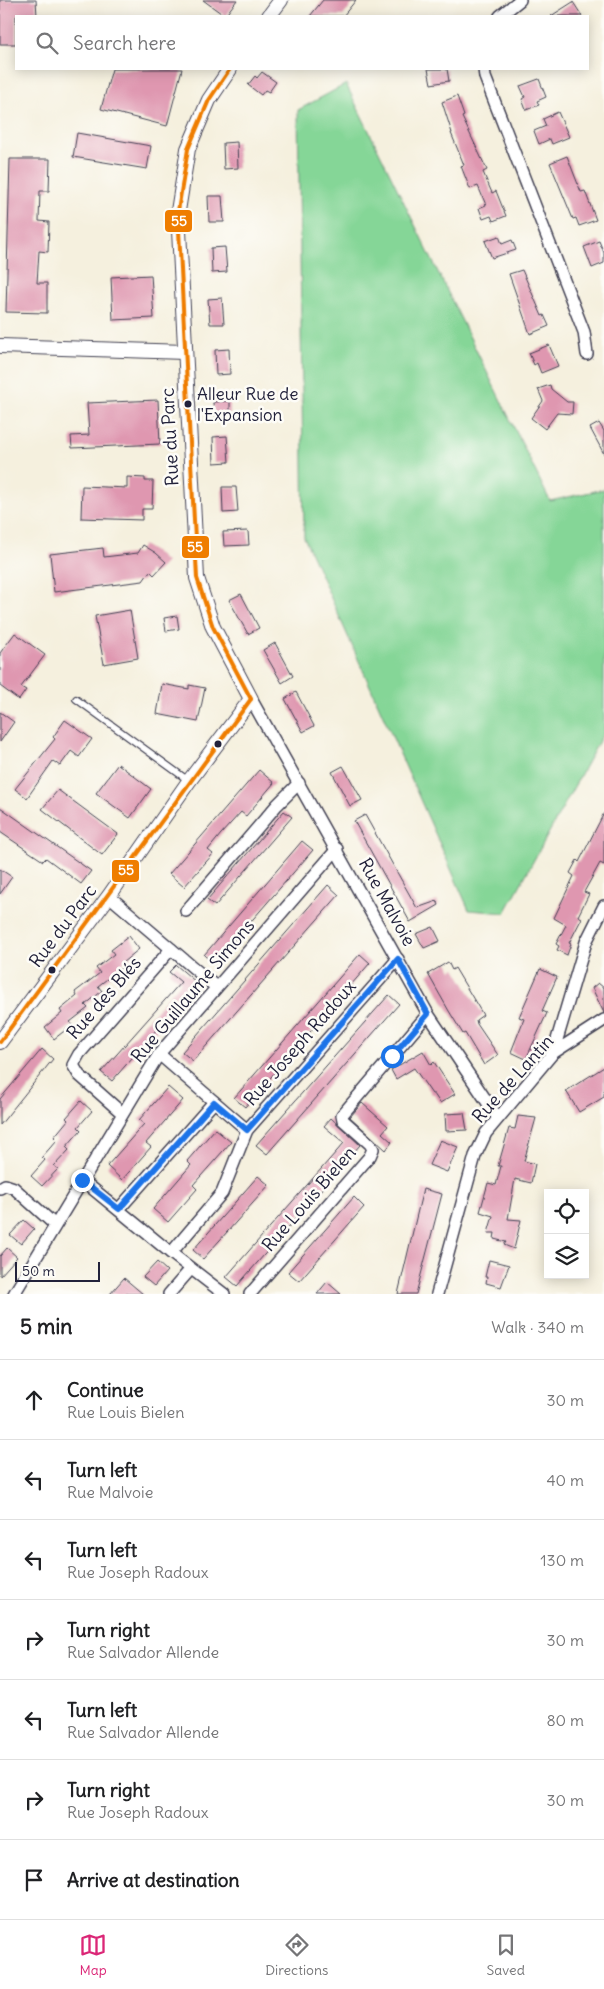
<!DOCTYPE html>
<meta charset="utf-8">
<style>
:root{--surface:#fff;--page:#f6f6f6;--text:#202124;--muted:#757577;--line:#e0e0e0;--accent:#db2777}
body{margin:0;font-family:Delius,sans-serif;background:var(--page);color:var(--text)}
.controls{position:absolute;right:15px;bottom:15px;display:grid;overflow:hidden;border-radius:0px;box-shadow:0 2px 12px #0003}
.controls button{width:45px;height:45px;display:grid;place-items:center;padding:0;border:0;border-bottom:1px solid var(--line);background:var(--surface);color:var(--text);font:25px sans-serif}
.scale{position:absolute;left:15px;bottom:12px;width:85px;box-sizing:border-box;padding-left:5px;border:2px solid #22223b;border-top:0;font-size:14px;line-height:18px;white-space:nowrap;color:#22223b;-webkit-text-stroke:4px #fdfcf7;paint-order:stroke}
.stop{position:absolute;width:15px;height:15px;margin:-11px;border:4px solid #1a73e8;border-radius:50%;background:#fff}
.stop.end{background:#1a73e8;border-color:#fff;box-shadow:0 1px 5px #0008}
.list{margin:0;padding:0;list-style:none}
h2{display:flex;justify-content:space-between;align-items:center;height:65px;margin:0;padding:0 20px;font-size:21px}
h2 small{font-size:16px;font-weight:400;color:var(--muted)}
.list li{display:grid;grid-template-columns:32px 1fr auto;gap:15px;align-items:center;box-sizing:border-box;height:80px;padding:0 20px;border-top:1px solid var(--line)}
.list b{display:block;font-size:19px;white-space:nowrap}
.list p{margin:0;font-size:16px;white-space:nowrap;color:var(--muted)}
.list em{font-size:16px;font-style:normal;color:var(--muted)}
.icon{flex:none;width:28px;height:28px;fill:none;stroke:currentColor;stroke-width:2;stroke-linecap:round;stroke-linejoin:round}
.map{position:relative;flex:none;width:604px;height:1294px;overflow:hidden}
.search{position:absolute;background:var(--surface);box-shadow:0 2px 12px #0003;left:15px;right:15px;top:15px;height:55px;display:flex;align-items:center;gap:12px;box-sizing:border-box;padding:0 18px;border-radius:0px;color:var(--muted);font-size:19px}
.sheet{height:625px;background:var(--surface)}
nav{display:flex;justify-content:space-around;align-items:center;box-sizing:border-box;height:70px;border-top:1px solid var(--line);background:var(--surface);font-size:14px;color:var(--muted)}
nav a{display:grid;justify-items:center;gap:2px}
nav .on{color:var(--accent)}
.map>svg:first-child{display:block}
.green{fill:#85d697;stroke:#547c69}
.building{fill:#df97b0}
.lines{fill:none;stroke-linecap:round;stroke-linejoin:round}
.service-casing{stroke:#424153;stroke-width:8}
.minor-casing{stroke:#424153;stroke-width:14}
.tertiary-casing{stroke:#424153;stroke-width:16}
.service{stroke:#fff;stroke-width:5.5}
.minor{stroke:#fff;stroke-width:11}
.tertiary{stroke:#fff;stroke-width:14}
.bus-1-casing{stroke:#fdfcf7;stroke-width:8}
.bus-1{stroke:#ef7d00;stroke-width:4}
.route{stroke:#1a73e8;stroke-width:6}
.bus-dot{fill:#22223b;stroke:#fdfcf7;stroke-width:2}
.labels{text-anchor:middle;stroke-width:5;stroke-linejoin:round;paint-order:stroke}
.bus-label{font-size:17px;fill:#22223b;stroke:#fdfcf7;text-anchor:start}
.street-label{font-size:18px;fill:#22223b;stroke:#fdfcf7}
.line-badge{stroke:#fdfcf7;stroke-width:2}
.badge-label{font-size:14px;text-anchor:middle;font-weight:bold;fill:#fff}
</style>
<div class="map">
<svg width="604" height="1294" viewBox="0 0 604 1294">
<rect width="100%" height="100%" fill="#fdfcf7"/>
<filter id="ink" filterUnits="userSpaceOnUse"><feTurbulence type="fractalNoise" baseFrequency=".02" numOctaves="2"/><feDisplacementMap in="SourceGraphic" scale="10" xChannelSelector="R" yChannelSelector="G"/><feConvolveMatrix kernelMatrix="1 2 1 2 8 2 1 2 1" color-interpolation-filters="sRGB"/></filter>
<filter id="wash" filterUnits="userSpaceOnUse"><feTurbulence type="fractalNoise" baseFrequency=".0096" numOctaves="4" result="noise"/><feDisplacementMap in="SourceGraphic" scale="20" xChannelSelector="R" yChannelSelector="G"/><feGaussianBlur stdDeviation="1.12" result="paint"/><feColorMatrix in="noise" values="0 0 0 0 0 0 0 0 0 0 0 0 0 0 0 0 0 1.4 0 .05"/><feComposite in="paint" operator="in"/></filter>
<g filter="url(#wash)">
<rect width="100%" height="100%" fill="#f5f0de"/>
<path class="green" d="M346,84L550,501L604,489V732L505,913L469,910L304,537L298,110Z"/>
<g id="blocks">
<g class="building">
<path d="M0,0H36L37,16H16V44H0Z"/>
<path d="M203,0H237L225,16Z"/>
<path d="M323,0H356L343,16H310Z"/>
<path d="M573,2L582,16H551Z"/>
<path d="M112,69H182L167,126L101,109Z"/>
<path d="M428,69H447L449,81L431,84Z"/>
<path d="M262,72L276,82L269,92L265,90L261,95L248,85L255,76L257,78Z"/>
<path d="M539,79L546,97L537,101L539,105L526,110L522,99L525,97L520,86Z"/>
<path d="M457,96L464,116L462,117L487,170L483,172L492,193L496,191L506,216L493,221L491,216L483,219L479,208L486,205L478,186L470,189L461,166L464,165L451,133H452L442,102Z"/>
<path d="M558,112L569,137L552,144L550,139L539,144L534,131L546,126L543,119Z"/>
<path d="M77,133L151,146L147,169L73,157Z"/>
<path d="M237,142L238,168L224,169L223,143Z"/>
<path d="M567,156L581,192L585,191L596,220L579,226L576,218L573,219L550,163Z"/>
<path d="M10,159H50L49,191H40L39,221L49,222L48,252L39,251L37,283H47V313L6,312Z"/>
<path d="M208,196H222L224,222H209Z"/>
<path d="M499,236L502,244L512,240L516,250L492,258L485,241Z"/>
<path d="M599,241L604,253V263L592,268L584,247Z"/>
<path d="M225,247L227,272L212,273L211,248Z"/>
<path d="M522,270L542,316L544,315L549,326L530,334L509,274Z"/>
<path d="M151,275L154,318L113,320L111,277Z"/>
<path d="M222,298L224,324H210L208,299Z"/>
<path d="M549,345L558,366L541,373L537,363L534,365L529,353Z"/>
<path d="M229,349L230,374L216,375L215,350Z"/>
<path d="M550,385L551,389L567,402H573L572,414L557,413L545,429L531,418L543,401L538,389Z"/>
<path d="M158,400L160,444L72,448L71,436L89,435L87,403Z"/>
<path d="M230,401V414L214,415L213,402Z"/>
<path d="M599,423L604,431V454L590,428Z"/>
<path d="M227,436L229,462L214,463L213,437Z"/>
<path d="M127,477L145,478V481H153L152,509H142V520L81,518L82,486L127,488Z"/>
<path d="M222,487H236L238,512L223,513Z"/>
<path d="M248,531L249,545L224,546L223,532Z"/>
<path d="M143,545L156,553L166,562L154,575L150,571L143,581L54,592L50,554L103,548L104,557L138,553Z"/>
<path d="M241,594L259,628L248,634L229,600Z"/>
<path d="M130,610L138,658L104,664L95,616Z"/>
<path d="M177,616L179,629L166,631L164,618Z"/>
<path d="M15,633L45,655L21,687L26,690L19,700L0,686V653Z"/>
<path d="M275,643L293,676L282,683L263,650Z"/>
<path d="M162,684L189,689V685L205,688L198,722L157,714Z"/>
<path d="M296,692L314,726L303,732L285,699Z"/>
<path d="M0,712L14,722L0,742Z"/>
<path d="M65,720L92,739L79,757L71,751L60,766L53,761L27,798L15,789L55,739L53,737Z"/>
<path d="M118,764L151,789L130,818L96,793Z"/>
<path d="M343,766L362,800L350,806L332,772Z"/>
<path d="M259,770L274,783L246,816L241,812L221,834L208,850L213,854L184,887L169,874Z"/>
<path d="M58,790L118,834L102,855L42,809Z"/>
<path d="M0,807L91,871L81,884L46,858L43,861L0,832Z"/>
<path d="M284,811L292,817L215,906L207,900Z"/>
<path d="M604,813V865L600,863L584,892L589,894L578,916L582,918L569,943L571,944L567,955L557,950L559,946L556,944L566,925L554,918L574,876L570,873L577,860L579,862Z"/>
<path d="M365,815L417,908L437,901L439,905L410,922L354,821Z"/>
<path d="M302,841L313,850L214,964L204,955Z"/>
<path d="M0,869L12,877L0,894Z"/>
<path d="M328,885L339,895L193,1061L182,1052Z"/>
<path d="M433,927L440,941L424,948L416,934Z"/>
<path d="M129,936L139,949L122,963L124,966L98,986L102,991L85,1005L88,1008L70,1022L72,1025L54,1039L45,1027L62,1013L60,1010L77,996L75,992L100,973L96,968L114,954L111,950Z"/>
<path d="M360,954L370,963L245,1107L234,1098Z"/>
<path d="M448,962L452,970L455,968L483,1015L476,1020L477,1024L498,1055L484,1065L465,1033L463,1034L449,1011L428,974Z"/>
<path d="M176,965L197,983L112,1081L101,1072L181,982L169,972Z"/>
<path d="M540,969L557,977L542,1011L547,1013L526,1059L511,1052L524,1019L519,1017Z"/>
<path d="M598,983L604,988V1013L592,988Z"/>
<path d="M389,995L399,1004L267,1154L256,1145Z"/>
<path d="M42,1049L53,1059L0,1125V1099Z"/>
<path d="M423,1051L431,1065L434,1062L455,1094L440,1103L434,1094H432L414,1068L396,1079L391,1070Z"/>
<path d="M604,1067V1097L579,1112L566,1091Z"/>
<path d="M168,1087L183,1100L146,1143L151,1147L122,1180L107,1166L144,1124L139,1120Z"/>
<path d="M81,1101L92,1111L78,1127L81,1130L66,1147L69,1150L54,1166L58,1169L42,1186L31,1176L45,1160L42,1157L57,1140L54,1137L68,1120L66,1118Z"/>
<path d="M362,1103L388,1126L382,1133L392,1142L386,1150L350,1117Z"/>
<path d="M464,1113L467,1130L446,1131L445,1114Z"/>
<path d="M518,1116L536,1118L524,1161L535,1164L531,1183L515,1179L508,1219L521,1220L514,1249L504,1245L506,1242L494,1239L495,1233H488L493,1216L480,1212L488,1183L496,1185L501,1166H498L509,1128L515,1129Z"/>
<path d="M331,1118L360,1145L237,1286L226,1277L344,1143L324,1126Z"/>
<path d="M215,1129L231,1142L193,1185L197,1189L168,1222L153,1209L191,1165L187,1161Z"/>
<path d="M440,1140L458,1147L447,1172L429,1165Z"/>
<path d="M258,1176L269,1185L203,1259L193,1250Z"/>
<path d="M423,1189L442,1194L416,1294H398Z"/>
<path d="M354,1197L364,1207L299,1281L288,1272Z"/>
<path d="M24,1220L34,1229L21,1244L10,1235Z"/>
<path d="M7,1248L17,1257L0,1276V1256Z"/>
<path d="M489,1260L509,1265L501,1287L486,1283L487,1277H485Z"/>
<path d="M157,1262L167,1271L154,1286L143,1277Z"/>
<path d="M124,1278L143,1294H110Z"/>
<path d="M327,1282L341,1294H317Z"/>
</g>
</g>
</g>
<g filter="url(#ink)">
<use href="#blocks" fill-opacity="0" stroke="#424153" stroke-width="1"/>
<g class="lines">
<defs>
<path id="service" d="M76,699L189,781"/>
<g id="minor">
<path d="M500,16L520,0"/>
<path d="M484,69L485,77L584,332L587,354"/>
<path d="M251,699L428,1014L498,1118"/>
<path d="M109,896L216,987"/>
<path d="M186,911L277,805L299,783"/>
<path d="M553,1053L586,942L604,906"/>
<path d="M159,1054L247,1130"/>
<path d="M122,1113L79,1075L73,1065L79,1054L171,949"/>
<path d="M82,1180L171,1253"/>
<path d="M0,1188L5,1185L14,1188L55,1225"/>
<path d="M119,1209L214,1102"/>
<path d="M14,1294L159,1054L337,849"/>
<path d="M169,1294L190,1270"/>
<path d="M224,1294L171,1253L222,1193L247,1130L398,959"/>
<path d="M250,1294L370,1156L373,1149L370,1144L343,1120L342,1115L428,1014"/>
<path d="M437,1294L475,1156L486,1133L553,1053L604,1020"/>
</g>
<g id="tertiary">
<path d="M269,16L281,0"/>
<path d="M0,346L185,352"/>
<path d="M0,1042L109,896L189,781L251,699L213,627L197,578L178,211L188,149L209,100L230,69"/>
</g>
</defs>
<use href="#service" class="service-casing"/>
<use href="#minor" class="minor-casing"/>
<use href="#tertiary" class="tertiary-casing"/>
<use href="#service" class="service"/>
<use href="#minor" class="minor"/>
<use href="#tertiary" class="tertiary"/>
<defs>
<g id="bus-1">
<path d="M230,69L209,100L188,149L178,211L197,578L213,627L251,699"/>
<path d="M0,1042L251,699"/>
</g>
</defs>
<use href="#bus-1" class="bus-1-casing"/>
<use href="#bus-1" class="bus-1"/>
</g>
</g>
<g class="lines" filter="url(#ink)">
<path class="route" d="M82,1180L119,1209L214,1102L247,1130L398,959L428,1014L392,1056"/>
</g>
<g class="bus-dot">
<circle cx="188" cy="404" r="4.5"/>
<circle cx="218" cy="744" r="4.5"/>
<circle cx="52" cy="970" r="4.5"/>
</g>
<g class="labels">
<g class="bus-label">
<text x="197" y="400">Alleur Rue de<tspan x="197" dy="21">l'Expansion</tspan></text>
</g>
<g class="street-label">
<text transform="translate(170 437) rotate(-93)" y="6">Rue du Parc</text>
<text transform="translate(387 902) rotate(61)" y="6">Rue Malvoie</text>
<text transform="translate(63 926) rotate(-53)" y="6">Rue du Parc</text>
<text transform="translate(193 991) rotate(-50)" y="6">Rue Guillaume Simons</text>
<text transform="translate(104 998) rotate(-49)" y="6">Rue des Blés</text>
<text transform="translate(300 1043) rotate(-49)" y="6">Rue Joseph Radoux</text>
<text transform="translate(513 1079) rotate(-48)" y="6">Rue de Lantin</text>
<text transform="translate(309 1199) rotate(-49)" y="6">Rue Louis Bielen</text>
</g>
</g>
<g class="line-badge">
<rect x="164" y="209" width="29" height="24" rx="5" fill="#ef7d00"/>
<rect x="181" y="535" width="29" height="24" rx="5" fill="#ef7d00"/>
<rect x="111" y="859" width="29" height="24" rx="5" fill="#ef7d00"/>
</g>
<g class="badge-label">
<text x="179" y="226">55</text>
<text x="195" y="552">55</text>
<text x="126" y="875">55</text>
</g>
</svg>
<div class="controls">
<button><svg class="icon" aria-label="locate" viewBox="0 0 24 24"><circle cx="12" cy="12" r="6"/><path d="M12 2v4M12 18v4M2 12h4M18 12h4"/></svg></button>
<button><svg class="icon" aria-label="layers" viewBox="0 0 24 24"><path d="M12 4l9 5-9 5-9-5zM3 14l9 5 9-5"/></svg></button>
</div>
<div class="scale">50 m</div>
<div class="stop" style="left:392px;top:1056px"></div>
<div class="stop end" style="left:82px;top:1180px"></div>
<div class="search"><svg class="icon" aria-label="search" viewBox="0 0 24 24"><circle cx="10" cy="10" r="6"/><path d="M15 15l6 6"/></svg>Search here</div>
</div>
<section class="sheet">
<h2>5 min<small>Walk · 340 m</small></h2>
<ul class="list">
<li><svg class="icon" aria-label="ahead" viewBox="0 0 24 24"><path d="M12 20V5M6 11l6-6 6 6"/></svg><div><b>Continue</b><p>Rue Louis Bielen</p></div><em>30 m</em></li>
<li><svg class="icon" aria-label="left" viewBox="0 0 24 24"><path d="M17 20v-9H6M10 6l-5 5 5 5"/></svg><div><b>Turn left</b><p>Rue Malvoie</p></div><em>40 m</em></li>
<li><svg class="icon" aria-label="left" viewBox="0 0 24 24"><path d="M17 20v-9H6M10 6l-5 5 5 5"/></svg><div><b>Turn left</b><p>Rue Joseph Radoux</p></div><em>130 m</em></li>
<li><svg class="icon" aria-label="right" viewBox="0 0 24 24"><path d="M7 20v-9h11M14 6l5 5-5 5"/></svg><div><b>Turn right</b><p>Rue Salvador Allende</p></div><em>30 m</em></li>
<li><svg class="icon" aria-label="left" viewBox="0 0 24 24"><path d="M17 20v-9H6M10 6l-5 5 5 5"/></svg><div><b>Turn left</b><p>Rue Salvador Allende</p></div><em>80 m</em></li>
<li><svg class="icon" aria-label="right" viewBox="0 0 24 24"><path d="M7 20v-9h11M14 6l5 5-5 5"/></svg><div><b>Turn right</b><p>Rue Joseph Radoux</p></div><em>30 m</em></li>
<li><svg class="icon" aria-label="arrive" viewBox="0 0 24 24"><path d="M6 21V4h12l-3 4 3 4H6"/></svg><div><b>Arrive at destination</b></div></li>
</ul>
</section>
<nav>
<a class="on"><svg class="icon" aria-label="map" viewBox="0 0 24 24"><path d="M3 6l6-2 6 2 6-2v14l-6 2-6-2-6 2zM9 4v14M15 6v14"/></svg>Map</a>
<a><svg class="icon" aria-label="directions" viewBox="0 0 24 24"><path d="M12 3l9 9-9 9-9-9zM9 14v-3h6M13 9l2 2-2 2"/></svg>Directions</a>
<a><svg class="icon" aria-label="saved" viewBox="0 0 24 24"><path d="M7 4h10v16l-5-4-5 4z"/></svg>Saved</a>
</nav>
